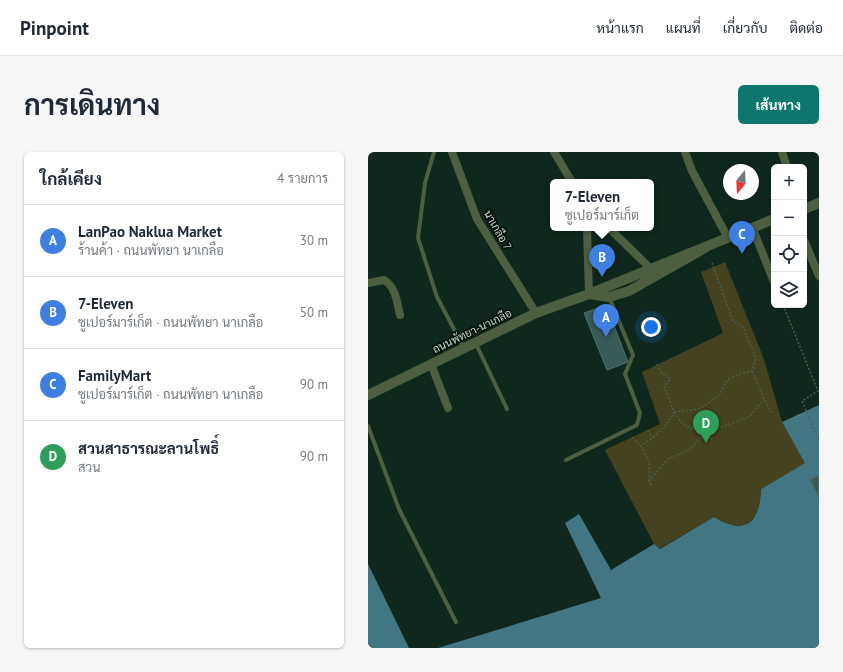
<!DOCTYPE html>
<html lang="th">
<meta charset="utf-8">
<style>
:root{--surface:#fff;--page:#f6f6f7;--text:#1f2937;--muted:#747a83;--line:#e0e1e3;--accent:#0f766e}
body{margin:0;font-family:"PT Sans",Sarabun,sans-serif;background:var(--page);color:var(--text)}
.controls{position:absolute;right:12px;top:12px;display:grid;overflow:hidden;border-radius:6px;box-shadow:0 1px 3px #0004}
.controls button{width:36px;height:36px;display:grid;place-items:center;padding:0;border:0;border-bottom:1px solid var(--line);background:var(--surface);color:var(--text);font:20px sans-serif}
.compass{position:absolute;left:355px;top:12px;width:36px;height:36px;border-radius:50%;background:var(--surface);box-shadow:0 1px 3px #0004;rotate:198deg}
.you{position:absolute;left:283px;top:175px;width:14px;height:14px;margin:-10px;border:3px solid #fff;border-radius:50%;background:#1a73e8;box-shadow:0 0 0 6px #1a73e833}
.badge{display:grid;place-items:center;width:26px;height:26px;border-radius:50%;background:var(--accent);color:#fff;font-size:13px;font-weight:700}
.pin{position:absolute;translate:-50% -33px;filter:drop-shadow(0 1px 2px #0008)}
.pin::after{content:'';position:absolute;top:21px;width:14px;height:12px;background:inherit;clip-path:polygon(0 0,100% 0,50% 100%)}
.popup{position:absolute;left:182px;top:27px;width:104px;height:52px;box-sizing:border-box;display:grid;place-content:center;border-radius:6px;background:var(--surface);filter:drop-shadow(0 1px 3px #0005);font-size:13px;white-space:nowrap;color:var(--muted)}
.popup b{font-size:15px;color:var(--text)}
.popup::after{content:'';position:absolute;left:50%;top:100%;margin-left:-8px;border:8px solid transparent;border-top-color:var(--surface)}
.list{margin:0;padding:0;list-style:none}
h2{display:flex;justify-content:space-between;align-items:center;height:52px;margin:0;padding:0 16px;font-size:17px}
h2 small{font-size:13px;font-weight:400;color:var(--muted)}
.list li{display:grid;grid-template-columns:26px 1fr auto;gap:12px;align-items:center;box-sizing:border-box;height:72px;padding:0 16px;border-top:1px solid var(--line)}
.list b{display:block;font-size:15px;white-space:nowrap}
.list p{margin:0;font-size:13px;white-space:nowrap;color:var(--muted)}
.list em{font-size:13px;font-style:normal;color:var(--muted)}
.icon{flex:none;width:22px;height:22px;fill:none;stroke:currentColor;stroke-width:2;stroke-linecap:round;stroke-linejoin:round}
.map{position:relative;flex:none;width:451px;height:496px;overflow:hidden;border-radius:6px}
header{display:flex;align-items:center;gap:24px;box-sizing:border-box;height:56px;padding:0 20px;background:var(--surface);border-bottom:1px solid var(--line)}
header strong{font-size:19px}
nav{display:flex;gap:22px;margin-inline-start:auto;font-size:14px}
.intro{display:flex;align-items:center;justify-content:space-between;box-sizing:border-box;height:96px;padding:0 24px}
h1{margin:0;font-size:28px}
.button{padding:10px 18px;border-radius:6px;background:var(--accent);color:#fff;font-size:14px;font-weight:700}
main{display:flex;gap:24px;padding:0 24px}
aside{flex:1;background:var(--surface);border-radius:6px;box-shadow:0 1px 3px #0004}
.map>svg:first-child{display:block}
.green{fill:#44421f}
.water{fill:#437683}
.building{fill:#3a5a57;stroke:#4e706c}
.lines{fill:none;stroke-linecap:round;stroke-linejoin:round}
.path{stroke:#4a5f55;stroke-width:1.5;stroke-dasharray:2 2;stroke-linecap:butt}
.service{stroke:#4d5f40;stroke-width:4}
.minor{stroke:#4d5f40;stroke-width:8}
.tertiary{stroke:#4d5f40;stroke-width:10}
.labels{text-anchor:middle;stroke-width:3;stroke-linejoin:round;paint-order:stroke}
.street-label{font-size:11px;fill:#ccdbd2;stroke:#050e09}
</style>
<header>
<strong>Pinpoint</strong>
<nav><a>หน้าแรก</a><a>แผนที่</a><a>เกี่ยวกับ</a><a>ติดต่อ</a></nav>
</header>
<div class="intro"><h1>การเดินทาง</h1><a class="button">เส้นทาง</a></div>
<main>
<aside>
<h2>ใกล้เคียง<small>4 รายการ</small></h2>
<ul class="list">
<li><span class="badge" style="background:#3f7fe0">A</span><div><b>LanPao Naklua Market</b><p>ร้านค้า · ถนนพัทยา นาเกลือ</p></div><em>30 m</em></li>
<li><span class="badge" style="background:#3f7fe0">B</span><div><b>7-Eleven</b><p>ซูเปอร์มาร์เก็ต · ถนนพัทยา นาเกลือ</p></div><em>50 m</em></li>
<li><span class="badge" style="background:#3f7fe0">C</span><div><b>FamilyMart</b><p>ซูเปอร์มาร์เก็ต · ถนนพัทยา นาเกลือ</p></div><em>90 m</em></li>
<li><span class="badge" style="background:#2e9e5b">D</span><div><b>สวนสาธารณะลานโพธิ์</b><p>สวน</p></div><em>90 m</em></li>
</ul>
</aside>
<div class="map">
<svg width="451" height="496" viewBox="0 0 451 496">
<rect width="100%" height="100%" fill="#0f271c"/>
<path class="green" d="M357,110L396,207L414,270L438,311L393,337C392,370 377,384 346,365L291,397L286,392L237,298L292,272L274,220L355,181L333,120Z"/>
<g class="water">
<path d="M451,253V496H70L233,446L197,371L211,362L243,418L286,392L292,397L346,365C377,384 392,371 393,337L437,311L414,270Z"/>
<path d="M0,412L41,496H0Z"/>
</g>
<g class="building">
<path d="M238,153L260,210L239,218L216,161Z"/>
<path d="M451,323V346L442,328Z"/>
</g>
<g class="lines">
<g class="path">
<path d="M415,153L450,239L434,249L451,289"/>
<path d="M289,212L294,222L298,221L302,228L296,234L306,260L332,257L351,243L359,228L369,223L384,219L388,206L375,175L365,169L344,111"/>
<path d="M384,219L396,247L404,261"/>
<path d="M306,260C315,275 322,277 339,280L344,287"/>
<path d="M280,278L284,286"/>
<path d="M264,285L273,294"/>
<path d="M281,329L300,307L321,298L339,280L381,265L396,247"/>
<path d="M283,333L281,329C283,315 281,306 273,294C286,284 299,276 306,260"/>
</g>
<g class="service">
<path d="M66,0L57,31L50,86L69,145L96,196"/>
<path d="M108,192L139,257"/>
<path d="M0,274L31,357L88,470"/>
<path d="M198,308L269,273L272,261L257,222L265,203L241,145"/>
</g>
<g class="minor">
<path d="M84,0L109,67L168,161"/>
<path d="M186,0L204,30"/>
<path d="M317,0L324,19L360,86"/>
<path d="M414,0L419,15"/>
<path d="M384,75L406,130"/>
<path d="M219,76L221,142"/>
<path d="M241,76L283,117"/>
<path d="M436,88L451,124"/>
<path d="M0,131L16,128C28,135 29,151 32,163"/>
<path d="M63,212L80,256"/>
</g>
<g class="tertiary">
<path d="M436,57L451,51"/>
<path d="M337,96L261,139L241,145L221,142L406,67"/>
<path d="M0,243L168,161L221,142"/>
</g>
</g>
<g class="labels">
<g class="street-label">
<text transform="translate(130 78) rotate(60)" y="4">นาเกลือ 7</text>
<text transform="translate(104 179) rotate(-26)" y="4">ถนนพัทยา-นาเกลือ</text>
</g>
</g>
</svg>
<div class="controls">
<button>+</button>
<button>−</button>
<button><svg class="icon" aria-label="locate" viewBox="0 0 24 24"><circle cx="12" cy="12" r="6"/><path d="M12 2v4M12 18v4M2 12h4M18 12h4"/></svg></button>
<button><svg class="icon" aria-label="layers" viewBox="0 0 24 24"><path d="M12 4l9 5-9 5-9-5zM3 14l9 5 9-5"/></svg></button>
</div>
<svg class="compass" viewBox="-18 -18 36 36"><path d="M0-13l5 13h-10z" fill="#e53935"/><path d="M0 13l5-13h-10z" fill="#747a83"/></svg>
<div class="you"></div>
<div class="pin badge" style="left:238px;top:185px;background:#3f7fe0">A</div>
<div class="pin badge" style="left:234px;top:125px;background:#3f7fe0">B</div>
<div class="popup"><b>7-Eleven</b>ซูเปอร์มาร์เก็ต</div>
<div class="pin badge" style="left:374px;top:102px;background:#3f7fe0">C</div>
<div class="pin badge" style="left:338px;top:291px;background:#2e9e5b">D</div>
</div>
</main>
